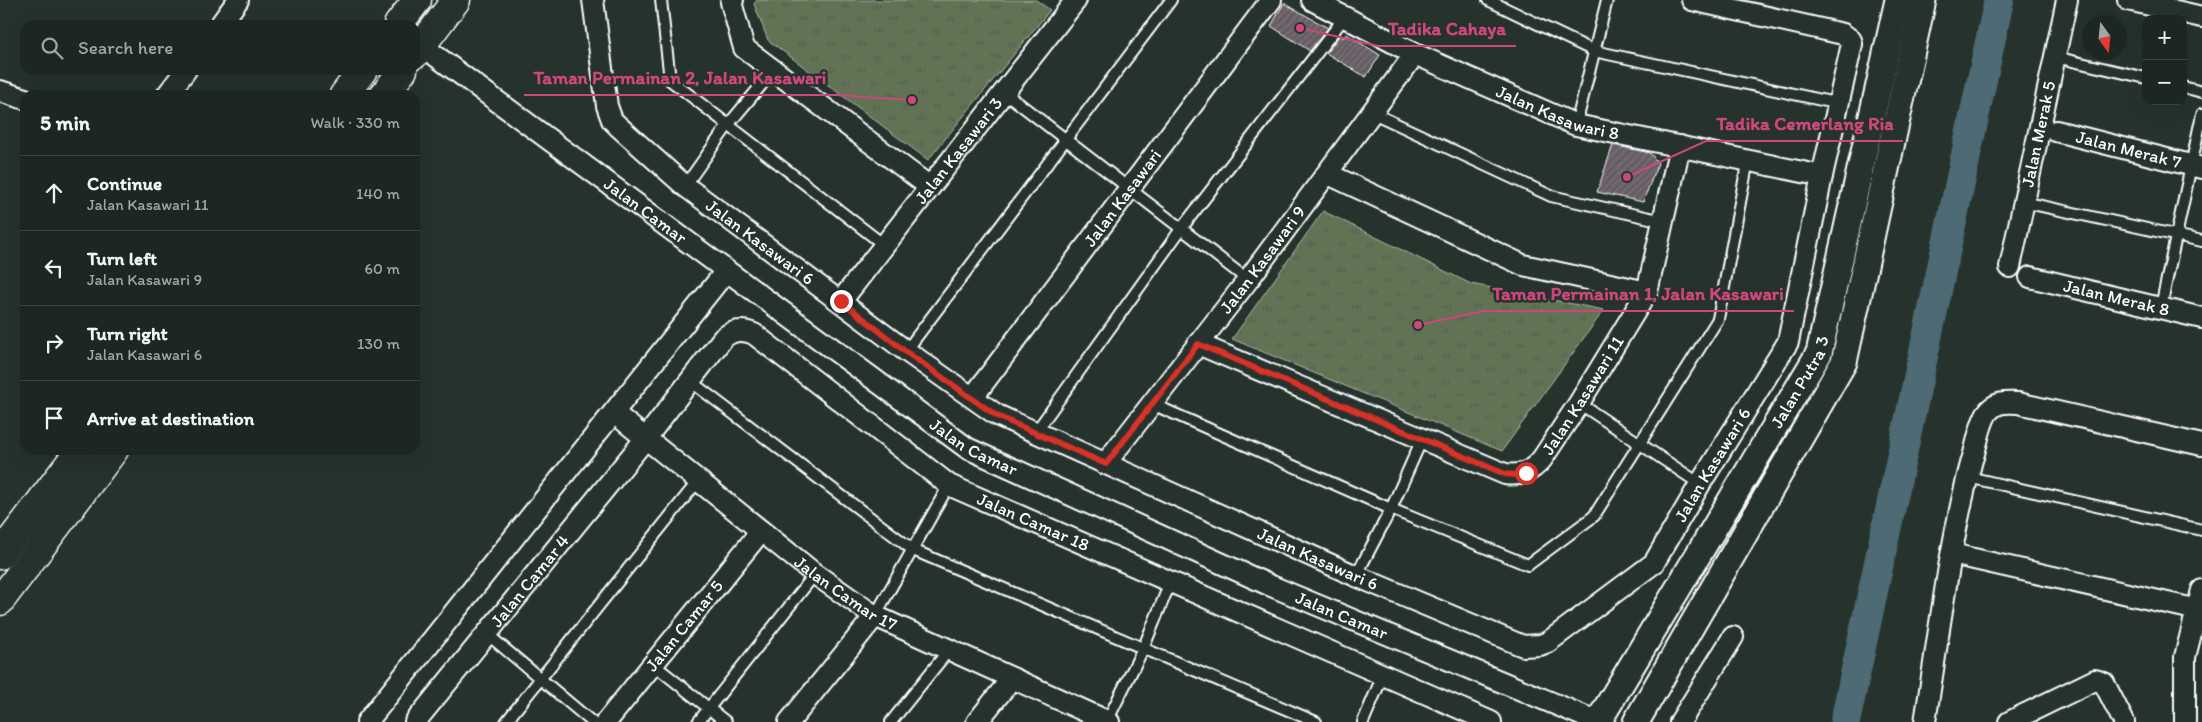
<!DOCTYPE html>
<meta charset="utf-8">
<style>
:root{--surface:#1c2622;--page:#29322f;--text:#f1f3f6;--muted:#a0a5a5;--line:#3a4340}
body{margin:0;font-family:Itim,sans-serif;background:var(--page);color:var(--text)}
.controls{position:absolute;right:15px;top:15px;display:grid;overflow:hidden;border-radius:10px;box-shadow:0 5px 20px #0002}
.controls button{width:45px;height:45px;display:grid;place-items:center;padding:0;border:0;border-bottom:1px solid var(--line);background:var(--surface);color:var(--text);font:25px sans-serif}
.compass{position:absolute;left:2082px;top:15px;width:45px;height:45px;border-radius:50%;background:var(--surface);box-shadow:0 5px 20px #0002;rotate:165deg}
.stop{position:absolute;width:15px;height:15px;margin:-11px;border:4px solid #d93025;border-radius:50%;background:#fff}
.stop.end{background:#d93025;border-color:#fff;box-shadow:0 1px 5px #0008}
.list{margin:0;padding:0;list-style:none}
h2{display:flex;justify-content:space-between;align-items:center;height:65px;margin:0;padding:0 20px;font-size:21px}
h2 small{font-size:16px;font-weight:400;color:var(--muted)}
.list li{display:grid;grid-template-columns:32px 1fr auto;gap:15px;align-items:center;box-sizing:border-box;height:75px;padding:0 20px;border-top:1px solid var(--line)}
.list b{display:block;font-size:19px;white-space:nowrap}
.list p{margin:0;font-size:16px;white-space:nowrap;color:var(--muted)}
.list em{font-size:16px;font-style:normal;color:var(--muted)}
.icon{flex:none;width:28px;height:28px;fill:none;stroke:currentColor;stroke-width:2;stroke-linecap:round;stroke-linejoin:round}
.map{position:relative;flex:none;width:2202px;height:722px;overflow:hidden}
.search{position:absolute;background:var(--surface);box-shadow:0 5px 20px #0002;left:20px;top:20px;width:400px;height:55px;display:flex;align-items:center;gap:12px;box-sizing:border-box;padding:0 18px;border-radius:15px;color:var(--muted);font-size:19px}
.panel{position:absolute;background:var(--surface);box-shadow:0 5px 20px #0002;left:20px;top:90px;width:400px;height:365px;border-radius:15px}
.map>svg:first-child{display:block}
.grass{fill:url(#grass-tufts);stroke:#b0b9aa}
.lines{fill:none;stroke-linecap:round;stroke-linejoin:round}
.river{stroke:#4e6b74;stroke-width:30}
.building{fill:url(#building-hatch);stroke:#fff}
.service-casing{stroke:#fff;stroke-width:14}
.minor-casing{stroke:#fff;stroke-width:24}
.tertiary-casing{stroke:#fff;stroke-width:29}
.primary-casing{stroke:#fff;stroke-width:31}
.service{stroke:#26332d;stroke-width:10}
.minor{stroke:#26332d;stroke-width:20}
.tertiary{stroke:#26332d;stroke-width:25}
.primary{stroke:#26332d;stroke-width:28}
.route{stroke:#d93025;stroke-width:6}
.labels{text-anchor:middle;stroke-width:5;stroke-linejoin:round;paint-order:stroke}
.street-label{font-size:18px;fill:#fff;stroke:#26332d}
.leader{fill:none;stroke:#ce467c;stroke-width:2}
.callout-dot{fill:#ce467c;stroke:#26332d;stroke-width:2}
.callout-label{font-size:19px;text-anchor:middle;font-weight:bold;fill:#ce467c;stroke:#26332d;stroke-width:5;stroke-linejoin:round;paint-order:stroke}
</style>
<div class="map">
<svg width="2202" height="722" viewBox="0 0 2202 722">
<defs>
<pattern id="grass-tufts" width="24" height="20" patternUnits="userSpaceOnUse" patternTransform="scale(1.25)"><rect width="24" height="20" fill="#627355"/><path d="M3 7l-1-3M5 7V3M7 7l1-3M15 17l-1-3M17 17v-4M19 17l1-3" fill="none" stroke="#555c50"/></pattern>
<pattern id="building-hatch" width="6" height="6" patternUnits="userSpaceOnUse" patternTransform="scale(1.25)"><rect width="6" height="6" fill="#665d64"/><path d="M-1 1l2-2M0 6l6-6M5 7l2-2" fill="none" stroke="#7d757b"/></pattern>
</defs>
<rect width="100%" height="100%" fill="#26332d"/>
<filter id="ink" filterUnits="userSpaceOnUse"><feTurbulence type="fractalNoise" baseFrequency=".02" numOctaves="2"/><feDisplacementMap in="SourceGraphic" scale="10" xChannelSelector="R" yChannelSelector="G"/><feConvolveMatrix kernelMatrix="1 2 1 2 8 2 1 2 1" color-interpolation-filters="sRGB"/></filter>
<g filter="url(#ink)">
<g class="grass">
<path d="M757,0H1036L1050,10L928,160L768,40L754,4Z"/>
<path d="M1323,211L1471,284L1604,310L1502,451L1232,339Z"/>
</g>
<g class="lines">
<path class="river" d="M1845,722L1999,0"/>
</g>
<g class="building">
<path d="M1284,3L1328,28L1310,51L1271,26Z"/>
<path d="M1346,34L1380,55L1366,77L1326,53L1340,35L1344,38Z"/>
<path d="M1613,145L1650,153L1658,163L1643,202L1597,192Z"/>
</g>
<g class="lines">
<defs>
<g id="service">
<path d="M661,0L670,80L884,245"/>
<path d="M1488,0L1594,51L1840,104"/>
<path d="M2055,57L2146,78"/>
<path d="M2183,87L2202,92"/>
<path d="M1004,92L1248,280"/>
<path d="M1373,113L1551,196L1663,221"/>
<path d="M1576,125L1607,0"/>
<path d="M685,186L728,125L774,70"/>
<path d="M2023,202L2202,241"/>
<path d="M2161,307L2202,114"/>
<path d="M906,351L1171,0"/>
<path d="M689,380L913,550L1316,722"/>
<path d="M1579,403L1700,484"/>
<path d="M1152,404L1391,509L1528,565L1594,516L1718,319L1748,160"/>
<path d="M1035,433L1181,229L1344,18"/>
<path d="M1968,477L2202,530"/>
<path d="M1356,576L1391,509L1422,439"/>
<path d="M875,616L949,485"/>
<path d="M486,633L592,722"/>
<path d="M653,664L726,722"/>
<path d="M1107,721L1143,649L1170,583"/>
<path d="M506,722L698,481"/>
<path d="M698,722L815,574"/>
<path d="M891,722L948,651"/>
<path d="M1363,722L1383,675"/>
</g>
<g id="minor">
<path id="s1" d="M593,0L607,106L612,120L618,126L685,186L906,351L997,415L1356,576L1523,646L1540,645L1548,642L1654,563L1700,484L1788,342L1822,176L1852,44L1851,40L1843,34L1692,0"/>
<path d="M733,0L731,2L744,48L930,187"/>
<path id="s2" d="M1312,0L1415,54L1576,125L1822,176"/>
<path d="M2128,0L2202,17"/>
<path d="M220,25L238,0"/>
<path id="s3" d="M421,45L967,448L1269,585L1598,722"/>
<path d="M0,91L25,99"/>
<path d="M167,95L186,70"/>
<path id="s4" d="M2056,131L2202,168"/>
<path d="M1328,174L1523,265L1647,292"/>
<path id="s5" d="M2010,267L2067,0"/>
<path id="s6" d="M2030,277L2202,318"/>
<path id="s7" d="M841,301L1076,0"/>
<path id="s8" d="M1198,344L1505,474C1521,476 1531,472 1542,459L1579,403L1647,292L1680,146"/>
<path id="s9" d="M973,397L1271,0"/>
<path id="s10" d="M614,413L815,574L875,616L1109,722"/>
<path id="s11" d="M1105,464L1248,280L1415,54"/>
<path d="M1952,554L2198,610"/>
<path d="M367,722L726,271"/>
<path id="s12" d="M415,722L646,438L723,338C733,330 742,329 754,334L949,485L1491,722"/>
<path id="s13" d="M606,722L761,531"/>
<path d="M789,722L875,616"/>
<path d="M977,722L1012,678"/>
<path d="M1680,722L1733,637"/>
<path d="M1925,722C1939,635 1949,545 1972,460C1977,446 1979,426 1987,413C1995,402 2005,402 2018,403L2202,445"/>
<path d="M2009,722L2095,680L2104,683L2124,722"/>
<path d="M2185,722V657L2202,590"/>
</g>
<g id="tertiary">
<path id="s14" d="M1598,722L1819,353L1898,0"/>
<path d="M1636,722L1844,362L1923,0"/>
</g>
<g id="primary">
<path d="M398,25L417,0"/>
<path d="M415,54L456,0"/>
<path d="M344,95L363,70"/>
<path d="M384,95L403,70"/>
<path d="M0,555L80,450"/>
<path d="M0,601L114,450"/>
</g>
</defs>
<use href="#service" class="service-casing"/>
<use href="#minor" class="minor-casing"/>
<use href="#tertiary" class="tertiary-casing"/>
<use href="#primary" class="primary-casing"/>
<use href="#service" class="service"/>
<use href="#minor" class="minor"/>
<use href="#tertiary" class="tertiary"/>
<use href="#primary" class="primary"/>
</g>
</g>
<g class="lines" filter="url(#ink)">
<path class="route" d="M841,301L906,352L997,416L1106,464L1198,344L1505,474L1515,475L1526,473"/>
</g>
<g class="labels">
<g class="street-label">
<text dy="6" stroke="none"><textPath href="#s2" startOffset="271">Jalan Kasawari 8</textPath></text>
<text dy="6" stroke="none"><textPath href="#s5" startOffset="136">Jalan Merak 5</textPath></text>
<text dy="6" stroke="none"><textPath href="#s4" startOffset="75">Jalan Merak 7</textPath></text>
<text dy="6" stroke="none"><textPath href="#s7" startOffset="191">Jalan Kasawari 3</textPath></text>
<text dy="6" stroke="none"><textPath href="#s9" startOffset="249">Jalan Kasawari</textPath></text>
<text dy="6" stroke="none"><textPath href="#s3" startOffset="279">Jalan Camar</textPath></text>
<text dy="6" stroke="none"><textPath href="#s1" startOffset="314">Jalan Kasawari 6</textPath></text>
<text dy="6" stroke="none"><textPath href="#s11" startOffset="258">Jalan Kasawari 9</textPath></text>
<text dy="6" stroke="none"><textPath href="#s6" startOffset="89">Jalan Merak 8</textPath></text>
<text dy="6" stroke="none"><textPath href="#s14" startOffset="396">Jalan Putra 3</textPath></text>
<text dy="6" stroke="none"><textPath href="#s8" startOffset="451">Jalan Kasawari 11</textPath></text>
<text dy="6" stroke="none"><textPath href="#s3" startOffset="684">Jalan Camar</textPath></text>
<text dy="6" stroke="none"><textPath href="#s1" startOffset="1454">Jalan Kasawari 6</textPath></text>
<text dy="6" stroke="none"><textPath href="#s12" startOffset="864">Jalan Camar 18</textPath></text>
<text dy="6" stroke="none"><textPath href="#s1" startOffset="959">Jalan Kasawari 6</textPath></text>
<text dy="6" stroke="none"><textPath href="#s12" startOffset="182">Jalan Camar 4</textPath></text>
<text dy="6" stroke="none"><textPath href="#s10" startOffset="294">Jalan Camar 17</textPath></text>
<text dy="6" stroke="none"><textPath href="#s3" startOffset="1089">Jalan Camar</textPath></text>
<text dy="6" stroke="none"><textPath href="#s13" startOffset="124">Jalan Camar 5</textPath></text>
</g>
</g>
<path class="leader" d="M1300 28L1378 46H1516M912 100L836 95H524M1627 177L1706 141H1903M1418 325L1483 311H1794"/>
<g class="callout-dot">
<circle cx="1300" cy="28" r="5"/>
<circle cx="912" cy="100" r="5"/>
<circle cx="1627" cy="177" r="5"/>
<circle cx="1418" cy="325" r="5"/>
</g>
<g class="callout-label">
<text x="1447" y="35">Tadika Cahaya</text>
<text x="680" y="84">Taman Permainan 2, Jalan Kasawari</text>
<text x="1805" y="130">Tadika Cemerlang Ria</text>
<text x="1638" y="300">Taman Permainan 1, Jalan Kasawari</text>
</g>
</svg>
<div class="controls">
<button>+</button>
<button>−</button>
</div>
<svg class="compass" viewBox="-18 -18 36 36"><path d="M0-13l5 13h-10z" fill="#e53935"/><path d="M0 13l5-13h-10z" fill="#a0a5a5"/></svg>
<div class="stop" style="left:1526px;top:473px"></div>
<div class="stop end" style="left:841px;top:301px"></div>
<div class="search"><svg class="icon" aria-label="search" viewBox="0 0 24 24"><circle cx="10" cy="10" r="6"/><path d="M15 15l6 6"/></svg>Search here</div>
<section class="panel">
<h2>5 min<small>Walk · 330 m</small></h2>
<ul class="list">
<li><svg class="icon" aria-label="ahead" viewBox="0 0 24 24"><path d="M12 20V5M6 11l6-6 6 6"/></svg><div><b>Continue</b><p>Jalan Kasawari 11</p></div><em>140 m</em></li>
<li><svg class="icon" aria-label="left" viewBox="0 0 24 24"><path d="M17 20v-9H6M10 6l-5 5 5 5"/></svg><div><b>Turn left</b><p>Jalan Kasawari 9</p></div><em>60 m</em></li>
<li><svg class="icon" aria-label="right" viewBox="0 0 24 24"><path d="M7 20v-9h11M14 6l5 5-5 5"/></svg><div><b>Turn right</b><p>Jalan Kasawari 6</p></div><em>130 m</em></li>
<li><svg class="icon" aria-label="arrive" viewBox="0 0 24 24"><path d="M6 21V4h12l-3 4 3 4H6"/></svg><div><b>Arrive at destination</b></div></li>
</ul>
</section>
</div>
